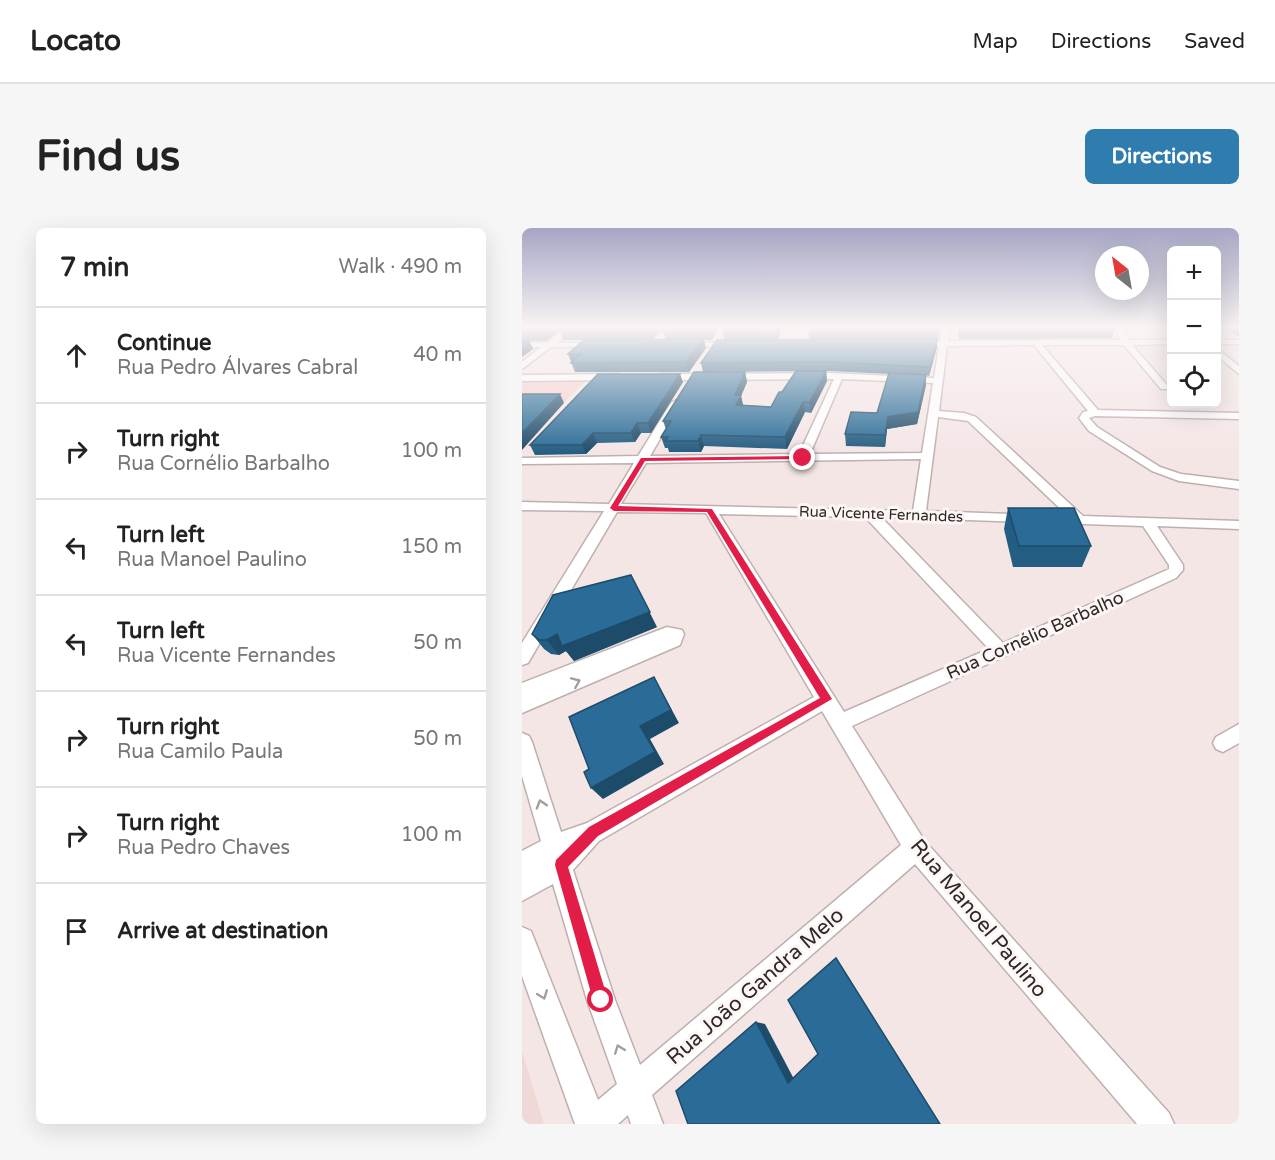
<!DOCTYPE html>
<meta charset="utf-8">
<style>
:root{--surface:#fff;--page:#f6f6f6;--text:#222;--muted:#767676;--line:#e0e0e0;--accent:#2f7daf}
body{margin:0;font-family:"Varela Round",sans-serif;background:var(--page);color:var(--text)}
.controls{position:absolute;right:18px;top:18px;display:grid;overflow:hidden;border-radius:9px;box-shadow:0 6px 24px #0002}
.controls button{width:54px;height:54px;display:grid;place-items:center;padding:0;border:0;border-bottom:2px solid var(--line);background:var(--surface);color:var(--text);font:30px sans-serif}
.compass{position:absolute;left:573px;top:18px;width:54px;height:54px;border-radius:50%;background:var(--surface);box-shadow:0 6px 24px #0002;rotate:329deg}
.stop{position:absolute;width:18px;height:18px;margin:-14px;border:4px solid #e11d48;border-radius:50%;background:#fff}
.stop.end{background:#e11d48;border-color:#fff;box-shadow:0 2px 6px #0008}
.list{margin:0;padding:0;list-style:none}
h2{display:flex;justify-content:space-between;align-items:center;height:78px;margin:0;padding:0 24px;font-size:26px}
h2 small{font-size:20px;font-weight:400;color:var(--muted)}
.list li{display:grid;grid-template-columns:39px 1fr auto;gap:18px;align-items:center;box-sizing:border-box;height:96px;padding:0 24px;border-top:2px solid var(--line)}
.list b{display:block;font-size:22px;white-space:nowrap}
.list p{margin:0;font-size:20px;white-space:nowrap;color:var(--muted)}
.list em{font-size:20px;font-style:normal;color:var(--muted)}
.icon{flex:none;width:33px;height:33px;fill:none;stroke:currentColor;stroke-width:2;stroke-linecap:round;stroke-linejoin:round}
.map{position:relative;flex:none;width:717px;height:896px;overflow:hidden;border-radius:9px}
header{display:flex;align-items:center;gap:36px;box-sizing:border-box;height:84px;padding:0 30px;background:var(--surface);border-bottom:2px solid var(--line)}
header strong{font-size:28px}
nav{display:flex;gap:33px;margin-inline-start:auto;font-size:21px}
.intro{display:flex;align-items:center;justify-content:space-between;box-sizing:border-box;height:144px;padding:0 36px}
h1{margin:0;font-size:42px}
.button{padding:15px 27px;border-radius:9px;background:var(--accent);color:#fff;font-size:21px;font-weight:700}
main{display:flex;gap:36px;padding:0 36px}
aside{flex:1;background:var(--surface);border-radius:9px;box-shadow:0 6px 24px #0002}
.map>svg:first-child{display:block}
.built{fill:#f0d8d7}
.green{fill:#f6cfcd}
.lines{fill:none;stroke-linecap:round;stroke-linejoin:round}
.minor-casing{stroke:#beb0af;stroke-width:3}
.minor{fill:#fff;fill-rule:evenodd}
.wall{fill:#245d82}
.shaded-wall{fill:#1d4c6a}
.building{fill:#2a6c97;stroke:#1d4c6a;stroke-width:1.5}
.oneway{stroke:#a19f9e}
.route{fill:#e11d48}
.labels{text-anchor:middle;stroke-width:6;stroke-linejoin:round;paint-order:stroke}
.far-street-label{font-size:15px;fill:#2e2928;stroke:#fef5f5}
.street-label{font-size:18px;fill:#2e2928;stroke:#fef5f5}
.near-street-label{font-size:21px;fill:#2e2928;stroke:#fef5f5}
</style>
<header>
<strong>Locato</strong>
<nav><a>Map</a><a>Directions</a><a>Saved</a></nav>
</header>
<div class="intro"><h1>Find us</h1><a class="button">Directions</a></div>
<main>
<aside>
<h2>7 min<small>Walk · 490 m</small></h2>
<ul class="list">
<li><svg class="icon" aria-label="ahead" viewBox="0 0 24 24"><path d="M12 20V5M6 11l6-6 6 6"/></svg><div><b>Continue</b><p>Rua Pedro Álvares Cabral</p></div><em>40 m</em></li>
<li><svg class="icon" aria-label="right" viewBox="0 0 24 24"><path d="M7 20v-9h11M14 6l5 5-5 5"/></svg><div><b>Turn right</b><p>Rua Cornélio Barbalho</p></div><em>100 m</em></li>
<li><svg class="icon" aria-label="left" viewBox="0 0 24 24"><path d="M17 20v-9H6M10 6l-5 5 5 5"/></svg><div><b>Turn left</b><p>Rua Manoel Paulino</p></div><em>150 m</em></li>
<li><svg class="icon" aria-label="left" viewBox="0 0 24 24"><path d="M17 20v-9H6M10 6l-5 5 5 5"/></svg><div><b>Turn left</b><p>Rua Vicente Fernandes</p></div><em>50 m</em></li>
<li><svg class="icon" aria-label="right" viewBox="0 0 24 24"><path d="M7 20v-9h11M14 6l5 5-5 5"/></svg><div><b>Turn right</b><p>Rua Camilo Paula</p></div><em>50 m</em></li>
<li><svg class="icon" aria-label="right" viewBox="0 0 24 24"><path d="M7 20v-9h11M14 6l5 5-5 5"/></svg><div><b>Turn right</b><p>Rua Pedro Chaves</p></div><em>100 m</em></li>
<li><svg class="icon" aria-label="arrive" viewBox="0 0 24 24"><path d="M6 21V4h12l-3 4 3 4H6"/></svg><div><b>Arrive at destination</b></div></li>
</ul>
</aside>
<div class="map">
<svg width="717" height="896" viewBox="0 0 717 896">
<rect width="100%" height="100%" fill="#f5e6e6"/>
<g class="built">
<path d="M614,117H649V132H628Z"/>
<path d="M0,823L22,896H0Z"/>
</g>
<path class="green" d="M63,153L43,174H0V154Z"/>
<g class="lines">
<defs>
<g id="minor">
<path d="M44,100H52L35,115H79L83,117L79,119H29L0,141V134L19,119H0V115H25Z"/>
<path d="M144,100H151L135,119H129V115Z"/>
<path d="M420,100H428L426,113L599,112L593,100H600L607,112H650V116L610,117L645,157V161H639L602,117H520L576,182L717,185V191L573,188L567,190L575,199L638,239L659,246L717,253V261L657,253L630,243L567,203L557,190L561,184L566,183L512,117L425,118L417,183L442,185L454,189L561,288L717,293V301L635,298L661,337V342L654,350L330,498L402,612L647,885L652,896H615L393,636L130,867L141,896H109L106,887L96,896H53L0,748V699L9,703L76,872L95,856L65,772L31,656L0,673V623L19,613L0,548V505L7,508L10,514L39,604L65,595L292,469L184,285L95,284L6,435L0,437V415L82,283L0,282V274L87,276L112,235L0,236V230L116,228L149,175L154,172L159,175L128,228L277,226L312,151L137,152L133,149L137,146L307,145L412,150L417,118H392L388,116L392,114L418,113ZM320,151L411,155L400,225L288,226ZM416,189L446,193L546,288L404,283ZM399,231L391,283L99,276L124,235ZM197,286L343,289L467,421L322,484ZM359,289L621,298L647,337V341L481,415ZM300,483L379,617L118,837L93,772L51,642L77,613Z"/>
<rect x="694" y="112" width="23" height="4"/>
<path d="M220,114L221,116L217,118L158,119L154,117L158,115Z"/>
<path d="M694,120L717,138V146L694,127Z"/>
<path d="M0,147L97,146L101,149L97,152L0,153Z"/>
<path d="M145,399L160,402L162,406L158,417L0,485V455Z"/>
<path d="M717,496V515L701,524L694,521L691,515L694,509Z"/>
</g>
</defs>
<use href="#minor" class="minor-casing"/>
<use href="#minor" class="minor"/>
</g>
<g class="wall">
<path d="M0,100H41L24,113H7L11,121L0,129Z"/>
<path d="M141,100L129,111H144L141,104L196,100L190,112H182L184,120L167,144H53L46,126L70,112H41L38,104Z"/>
<path d="M260,100L256,111L202,112L201,104Z"/>
<path d="M286,100H418L416,111H287Z"/>
<path d="M436,100H592L593,101L590,110L437,111Z"/>
<path d="M705,100H717V109Z"/>
<path d="M415,119L407,148L404,147V157L395,196L365,201L363,219L324,218L323,206L355,185L367,146L307,143L181,144L179,135Z"/>
<path d="M304,143L305,153L289,185L283,184L265,221L182,218L179,224H147L146,220H143L139,209L144,201L141,193L223,144L225,154L219,168L221,177L249,179L260,164Z"/>
<path d="M161,154L129,205H119L113,214L75,215L64,226L13,227L8,217Z"/>
<path d="M486,280L569,318L560,339H491L482,301Z"/>
<path d="M135,399L52,433L44,423L37,427L29,426L22,421L10,406Z"/>
</g>
<g class="shaded-wall">
<path d="M26,100H41L24,113L20,105Z"/>
<path d="M130,100H141L129,112L126,104Z"/>
<path d="M190,100H196L190,112L188,104Z"/>
<path d="M256,100H260L256,111L255,103Z"/>
<path d="M181,111L184,120L167,144L164,134Z"/>
<path d="M415,111V119L407,148L408,139Z"/>
<path d="M7,113L11,121L0,129V117Z"/>
<path d="M304,143L305,153L289,185L288,174Z"/>
<path d="M223,144L225,154L219,168L221,177L217,188L213,167Z"/>
<path d="M158,146L161,154L129,205L126,195Z"/>
<path d="M404,147V157L395,196L365,201L363,219V207L366,189Z"/>
<path d="M38,166L42,175L0,222V205Z"/>
<path d="M281,174L283,184L265,221L263,209Z"/>
<path d="M115,195L119,205L113,214L109,205Z"/>
<path d="M71,205L75,215L64,226L60,217Z"/>
<path d="M179,207L182,218L179,224L176,213Z"/>
<path d="M109,347L135,399L52,433L44,423L37,427L25,412Z"/>
<path d="M132,449L157,495L128,511L142,536L81,571L69,560L118,498Z"/>
<path d="M234,794L243,796L273,853L266,855Z"/>
</g>
<g class="building">
<path d="M0,100H26L20,105H0Z"/>
<path d="M41,100H130L126,104H38Z"/>
<path d="M144,100H190L188,104H141Z"/>
<path d="M202,100H256L255,103L201,104Z"/>
<path d="M438,100H592L593,101L438,102Z"/>
<path d="M181,111L164,134L49,135L59,126H46L62,112Z"/>
<path d="M415,111L408,139L306,134L179,135L195,112Z"/>
<path d="M0,112L7,113L0,117Z"/>
<path d="M274,143H304L288,174H281L263,209L179,207L176,213H143L146,209H139L149,193H141L172,144H223L213,167H219L214,177L249,179L257,164H260Z"/>
<path d="M367,145L404,147L396,184L366,189L363,207L323,206L329,184L355,185Z"/>
<path d="M76,146H158L126,195H115L109,205H71L60,217H8Z"/>
<path d="M0,166H38L0,205Z"/>
<path d="M486,280H552L569,318H497Z"/>
<path d="M109,347L128,384L40,418L35,406L25,412H17L10,406L31,367Z"/>
<path d="M132,449L149,482L118,498L133,524L69,560L62,544L67,541L47,489Z"/>
<path d="M314,730L418,896H166L154,863L234,794L266,855L296,826L266,772Z"/>
</g>
<defs><path id="oneway-chevron" d="M-2-3.5L2.5 0L-2 3.5" fill="none" stroke-width="1.6" stroke-linecap="round" stroke-linejoin="round" transform="scale(1.5)"/></defs>
<g class="oneway">
<use href="#oneway-chevron" transform="translate(54 454) rotate(-23)"/>
<use href="#oneway-chevron" transform="translate(19 576) rotate(-107)"/>
<use href="#oneway-chevron" transform="translate(21 767) rotate(69)"/>
<use href="#oneway-chevron" transform="translate(97 821) rotate(-111)"/>
</g>
<linearGradient id="sky" x2="0" y2="1"><stop stop-color="#a5a6c4"/><stop offset="0.44" stop-color="#faf4f4"/><stop offset="1" stop-color="#faf4f4" stop-opacity="0"/></linearGradient>
<rect width="717" height="226" fill="url(#sky)"/>
<path class="route" d="M283,228L281,231L123,233L96,278L190,281L310,471L76,608L46,639L86,772L84,778L79,780L74,778L71,772L33,637L34,632L67,599L298,470L185,284L92,283L88,280L119,230Z"/>
<g class="labels">
<g class="far-street-label">
<text transform="translate(359 286) rotate(2)" y="5">Rua Vicente Fernandes</text>
</g>
<g class="street-label">
<text transform="translate(513 407) rotate(-24)" y="6">Rua Cornélio Barbalho</text>
</g>
<g class="near-street-label">
<text transform="translate(457 690) rotate(50)" y="7">Rua Manoel Paulino</text>
<text transform="translate(233 758) rotate(-41)" y="7">Rua João Gandra Melo</text>
</g>
</g>
</svg>
<div class="controls">
<button>+</button>
<button>−</button>
<button><svg class="icon" aria-label="locate" viewBox="0 0 24 24"><circle cx="12" cy="12" r="6"/><path d="M12 2v4M12 18v4M2 12h4M18 12h4"/></svg></button>
</div>
<svg class="compass" viewBox="-18 -18 36 36"><path d="M0-13l5 13h-10z" fill="#e53935"/><path d="M0 13l5-13h-10z" fill="#767676"/></svg>
<div class="stop" style="left:79px;top:772px"></div>
<div class="stop end" style="left:281px;top:230px"></div>
</div>
</main>
